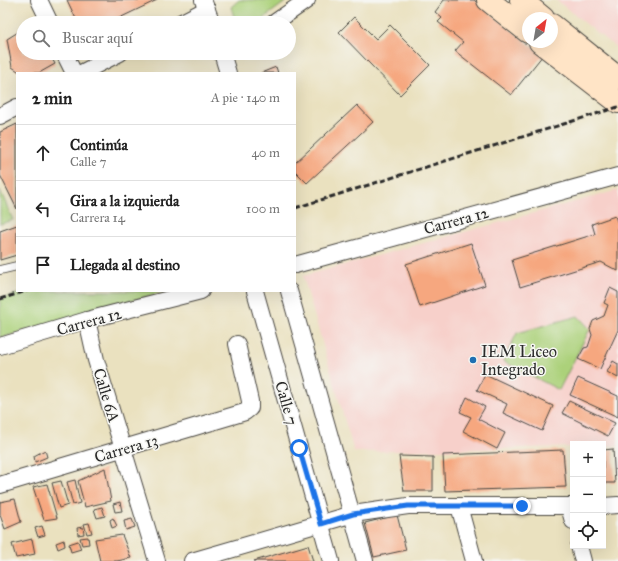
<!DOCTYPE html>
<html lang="es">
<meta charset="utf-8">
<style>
:root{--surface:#fff;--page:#f6f6f6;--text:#222;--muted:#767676;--line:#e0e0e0}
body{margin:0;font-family:"IM FELL Great Primer",serif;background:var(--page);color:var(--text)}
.controls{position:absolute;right:12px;bottom:12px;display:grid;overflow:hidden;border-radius:0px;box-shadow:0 4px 16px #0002}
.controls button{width:36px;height:36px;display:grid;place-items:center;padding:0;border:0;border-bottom:1px solid var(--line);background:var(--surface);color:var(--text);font:20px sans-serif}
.compass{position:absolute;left:522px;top:12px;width:36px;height:36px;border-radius:50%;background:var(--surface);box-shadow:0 4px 16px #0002;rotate:31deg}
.stop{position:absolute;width:12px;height:12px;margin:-9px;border:3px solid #1a73e8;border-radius:50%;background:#fff}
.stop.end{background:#1a73e8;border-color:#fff;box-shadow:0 1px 4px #0008}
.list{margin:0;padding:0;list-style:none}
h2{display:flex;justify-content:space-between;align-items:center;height:52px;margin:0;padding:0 16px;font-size:17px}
h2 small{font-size:13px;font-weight:400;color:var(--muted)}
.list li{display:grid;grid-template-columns:26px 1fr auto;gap:12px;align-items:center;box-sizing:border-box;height:56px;padding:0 16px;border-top:1px solid var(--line)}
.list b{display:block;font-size:15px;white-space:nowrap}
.list p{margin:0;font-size:13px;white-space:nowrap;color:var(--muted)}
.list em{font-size:13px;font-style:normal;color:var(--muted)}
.icon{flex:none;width:22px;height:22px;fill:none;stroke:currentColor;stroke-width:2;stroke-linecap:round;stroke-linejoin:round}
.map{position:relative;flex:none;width:618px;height:561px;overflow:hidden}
.search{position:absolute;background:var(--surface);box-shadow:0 4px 16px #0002;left:16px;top:16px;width:280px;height:44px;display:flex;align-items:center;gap:10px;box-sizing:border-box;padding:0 14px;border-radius:22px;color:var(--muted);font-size:15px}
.panel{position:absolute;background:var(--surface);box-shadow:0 4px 16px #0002;left:16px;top:72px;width:280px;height:220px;border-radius:0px}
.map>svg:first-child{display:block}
.built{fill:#f7d0ca}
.green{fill:#acd17a;stroke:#6c7e52}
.building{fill:#f6a77f}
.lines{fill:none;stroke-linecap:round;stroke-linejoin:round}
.lane-casing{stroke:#484641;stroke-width:10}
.street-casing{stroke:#484641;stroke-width:18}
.secondary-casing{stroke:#484641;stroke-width:24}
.lane{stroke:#fff;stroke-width:8}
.street{stroke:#fff;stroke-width:16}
.secondary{stroke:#ffe4c6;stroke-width:22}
.rail{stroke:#2b2b2b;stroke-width:3;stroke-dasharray:6 3;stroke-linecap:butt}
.route{stroke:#1a73e8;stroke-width:5}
.poi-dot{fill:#1f6fb2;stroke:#f6f6f2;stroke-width:1.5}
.labels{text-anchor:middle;stroke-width:3;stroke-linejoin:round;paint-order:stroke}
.street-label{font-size:16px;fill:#2b2b2b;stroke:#f6f6f2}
.poi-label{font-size:16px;fill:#2b2b2b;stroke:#f6f6f2;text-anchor:start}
</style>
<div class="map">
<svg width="618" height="561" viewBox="0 0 618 561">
<rect width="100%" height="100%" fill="#f6f6f2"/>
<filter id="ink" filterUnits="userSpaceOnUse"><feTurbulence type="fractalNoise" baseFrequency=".025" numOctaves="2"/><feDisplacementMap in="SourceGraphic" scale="8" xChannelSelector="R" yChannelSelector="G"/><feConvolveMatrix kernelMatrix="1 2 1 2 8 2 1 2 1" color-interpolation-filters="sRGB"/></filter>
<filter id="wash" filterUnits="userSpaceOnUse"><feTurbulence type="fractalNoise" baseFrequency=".012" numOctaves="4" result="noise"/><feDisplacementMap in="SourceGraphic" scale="16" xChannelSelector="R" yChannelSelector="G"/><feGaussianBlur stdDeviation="0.9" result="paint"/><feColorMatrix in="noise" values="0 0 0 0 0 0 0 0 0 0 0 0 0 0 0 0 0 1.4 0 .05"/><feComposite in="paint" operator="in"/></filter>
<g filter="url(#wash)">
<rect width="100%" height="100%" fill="#eae1bf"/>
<g class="built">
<path d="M556,0H618V49Z"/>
<path d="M618,190V446L573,444V447L354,452L303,276Z"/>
</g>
<g class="green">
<path d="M239,0H288L257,23H236L231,7Z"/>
<path d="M0,190L13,220L0,224Z"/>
<path d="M27,291H166L0,338V299Z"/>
<path d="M578,316L590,329L559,390L503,361L517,333Z"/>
</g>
<g id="blocks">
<g class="building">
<path d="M67,0H157L109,23H78Z"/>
<path d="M444,0H474L543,55L511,95L455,51L463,42L438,22L442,18L435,12Z"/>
<path d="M354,17L376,39L390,25L430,65L400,95L339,32Z"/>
<path d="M23,29V53H49L55,64L39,73H21L12,67L7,39Z"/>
<path d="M276,67L278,73H261Z"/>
<path d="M357,105L373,122L307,183L295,171V163Z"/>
<path d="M17,124V209L0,175V132Z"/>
<path d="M615,216L618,224V271L601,262L520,287L512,260L595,234L592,224Z"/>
<path d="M17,225V255L0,260V231Z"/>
<path d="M471,243L485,285L420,307L406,264Z"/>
<path d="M610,288L618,292V330L600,369L578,359L584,348L588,347L592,335L590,329L593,321L604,316L608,305L604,303Z"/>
<path d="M613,361L618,364V378L607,372Z"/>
<path d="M485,374L553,406L542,431L503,413L507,404L477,390Z"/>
<path d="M578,378L618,396V417L570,395Z"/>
<path d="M467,397L485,407L478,419L505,433L497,449L463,431L471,417L460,412Z"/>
<path d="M569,401L615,423L608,436L562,413Z"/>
<path d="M613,449L615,483H603V450Z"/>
<path d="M45,450L47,457L35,462L34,456Z"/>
<path d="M563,450L566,487L445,491L443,455Z"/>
<path d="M399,456L433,457V491H404Z"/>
<path d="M105,468L111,501L85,507L78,481Z"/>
<path d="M75,480L80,503L73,505L67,482Z"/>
<path d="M61,481L68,505L59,508L52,483Z"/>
<path d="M47,484L57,518L44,520L33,487Z"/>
<path d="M15,499L21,522L5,529L0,515V502Z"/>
<path d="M120,502L122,511L115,512L113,504Z"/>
<path d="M102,507L105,516L97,518L94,509Z"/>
<path d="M397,515L406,550L374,557L365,523Z"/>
<path d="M113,518L117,526L112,528L110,520Z"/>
<path d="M132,519L135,527L126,530L124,521Z"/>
<path d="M89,523L92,533L87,534L84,524Z"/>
<path d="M42,526L45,535L38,537L35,528Z"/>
<path d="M83,527L84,534L78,535L77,528Z"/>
<path d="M122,535L131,558L117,561H100L95,539Z"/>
<path d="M88,537L89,544L82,545L80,538Z"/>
<path d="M32,539L35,554L16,558L12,544Z"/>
<path d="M64,540L65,546L58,549L56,543Z"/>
<path d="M78,541L81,549L71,552L69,544Z"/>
<path d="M308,545L313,561H254Z"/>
</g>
</g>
</g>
<g filter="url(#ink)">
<use href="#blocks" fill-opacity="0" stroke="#484641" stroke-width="1"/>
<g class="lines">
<defs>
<path id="lane" d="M0,270L17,266"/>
<g id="street">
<path d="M39,0L50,23"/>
<path d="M203,0L212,23"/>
<path d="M180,23L207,9"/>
<path d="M274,23L307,0"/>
<path d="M64,53L74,73"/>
<path d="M222,53L228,73"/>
<path d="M81,73L120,53"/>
<path d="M0,116L17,107"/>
<path d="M295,265L618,176"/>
<path d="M255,291L331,561"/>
<path d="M289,291L365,561"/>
<path d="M87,320L96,360L157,561"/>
<path d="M0,346L87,320L201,291"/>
<path d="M0,485L245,412L250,408V401L237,344"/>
<path d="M459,506L474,561"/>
<path d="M603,506L618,505"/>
<path d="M569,507L573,521"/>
<path d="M579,546L583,561"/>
<path d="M192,561L353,514L408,506H573"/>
</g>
<g id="secondary">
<path d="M488,0L528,32"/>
<path d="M521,0L543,18"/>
<path d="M552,25L618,78"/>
<path d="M540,42L618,102"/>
</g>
</defs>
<use href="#lane" class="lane-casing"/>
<use href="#street" class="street-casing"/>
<use href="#secondary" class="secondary-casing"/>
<use href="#lane" class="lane"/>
<use href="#street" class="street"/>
<use href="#secondary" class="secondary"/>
<g class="rail">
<path d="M295,208L618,107"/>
<path d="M0,299L27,291"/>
</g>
</g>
</g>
<g class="lines" filter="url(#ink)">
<path class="route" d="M299,448L321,524L353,514L408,506H522"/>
</g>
<circle class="poi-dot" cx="473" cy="360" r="4"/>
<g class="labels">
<g class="street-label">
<text transform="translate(456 220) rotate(-15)" y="6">Carrera 12</text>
<text transform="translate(89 321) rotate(-15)" y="6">Carrera 12</text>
<text transform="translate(107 395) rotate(73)" y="6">Calle 6A</text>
<text transform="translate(287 403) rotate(74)" y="6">Calle 7</text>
<text transform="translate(126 448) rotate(-16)" y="6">Carrera 13</text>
</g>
<g class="poi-label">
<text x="481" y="357">IEM Liceo<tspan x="481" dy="18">Integrado</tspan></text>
</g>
</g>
</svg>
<div class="controls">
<button>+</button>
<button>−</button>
<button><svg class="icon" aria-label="locate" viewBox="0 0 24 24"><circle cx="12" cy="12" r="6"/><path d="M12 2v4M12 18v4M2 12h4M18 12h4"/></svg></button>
</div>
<svg class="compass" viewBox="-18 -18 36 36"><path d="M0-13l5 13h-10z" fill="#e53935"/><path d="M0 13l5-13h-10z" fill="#767676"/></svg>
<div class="stop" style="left:299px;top:448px"></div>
<div class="stop end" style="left:522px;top:506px"></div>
<div class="search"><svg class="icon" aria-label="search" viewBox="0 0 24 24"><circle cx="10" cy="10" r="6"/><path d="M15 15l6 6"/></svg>Buscar aquí</div>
<section class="panel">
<h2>2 min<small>A pie · 140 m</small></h2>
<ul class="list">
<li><svg class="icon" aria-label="ahead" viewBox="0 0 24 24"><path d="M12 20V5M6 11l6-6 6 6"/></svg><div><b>Continúa</b><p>Calle 7</p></div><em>40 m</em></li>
<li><svg class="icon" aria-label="left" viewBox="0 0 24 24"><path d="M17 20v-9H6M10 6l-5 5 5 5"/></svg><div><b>Gira a la izquierda</b><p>Carrera 14</p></div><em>100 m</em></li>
<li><svg class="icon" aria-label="arrive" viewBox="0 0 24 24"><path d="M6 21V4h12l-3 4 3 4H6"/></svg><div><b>Llegada al destino</b></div></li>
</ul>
</section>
</div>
